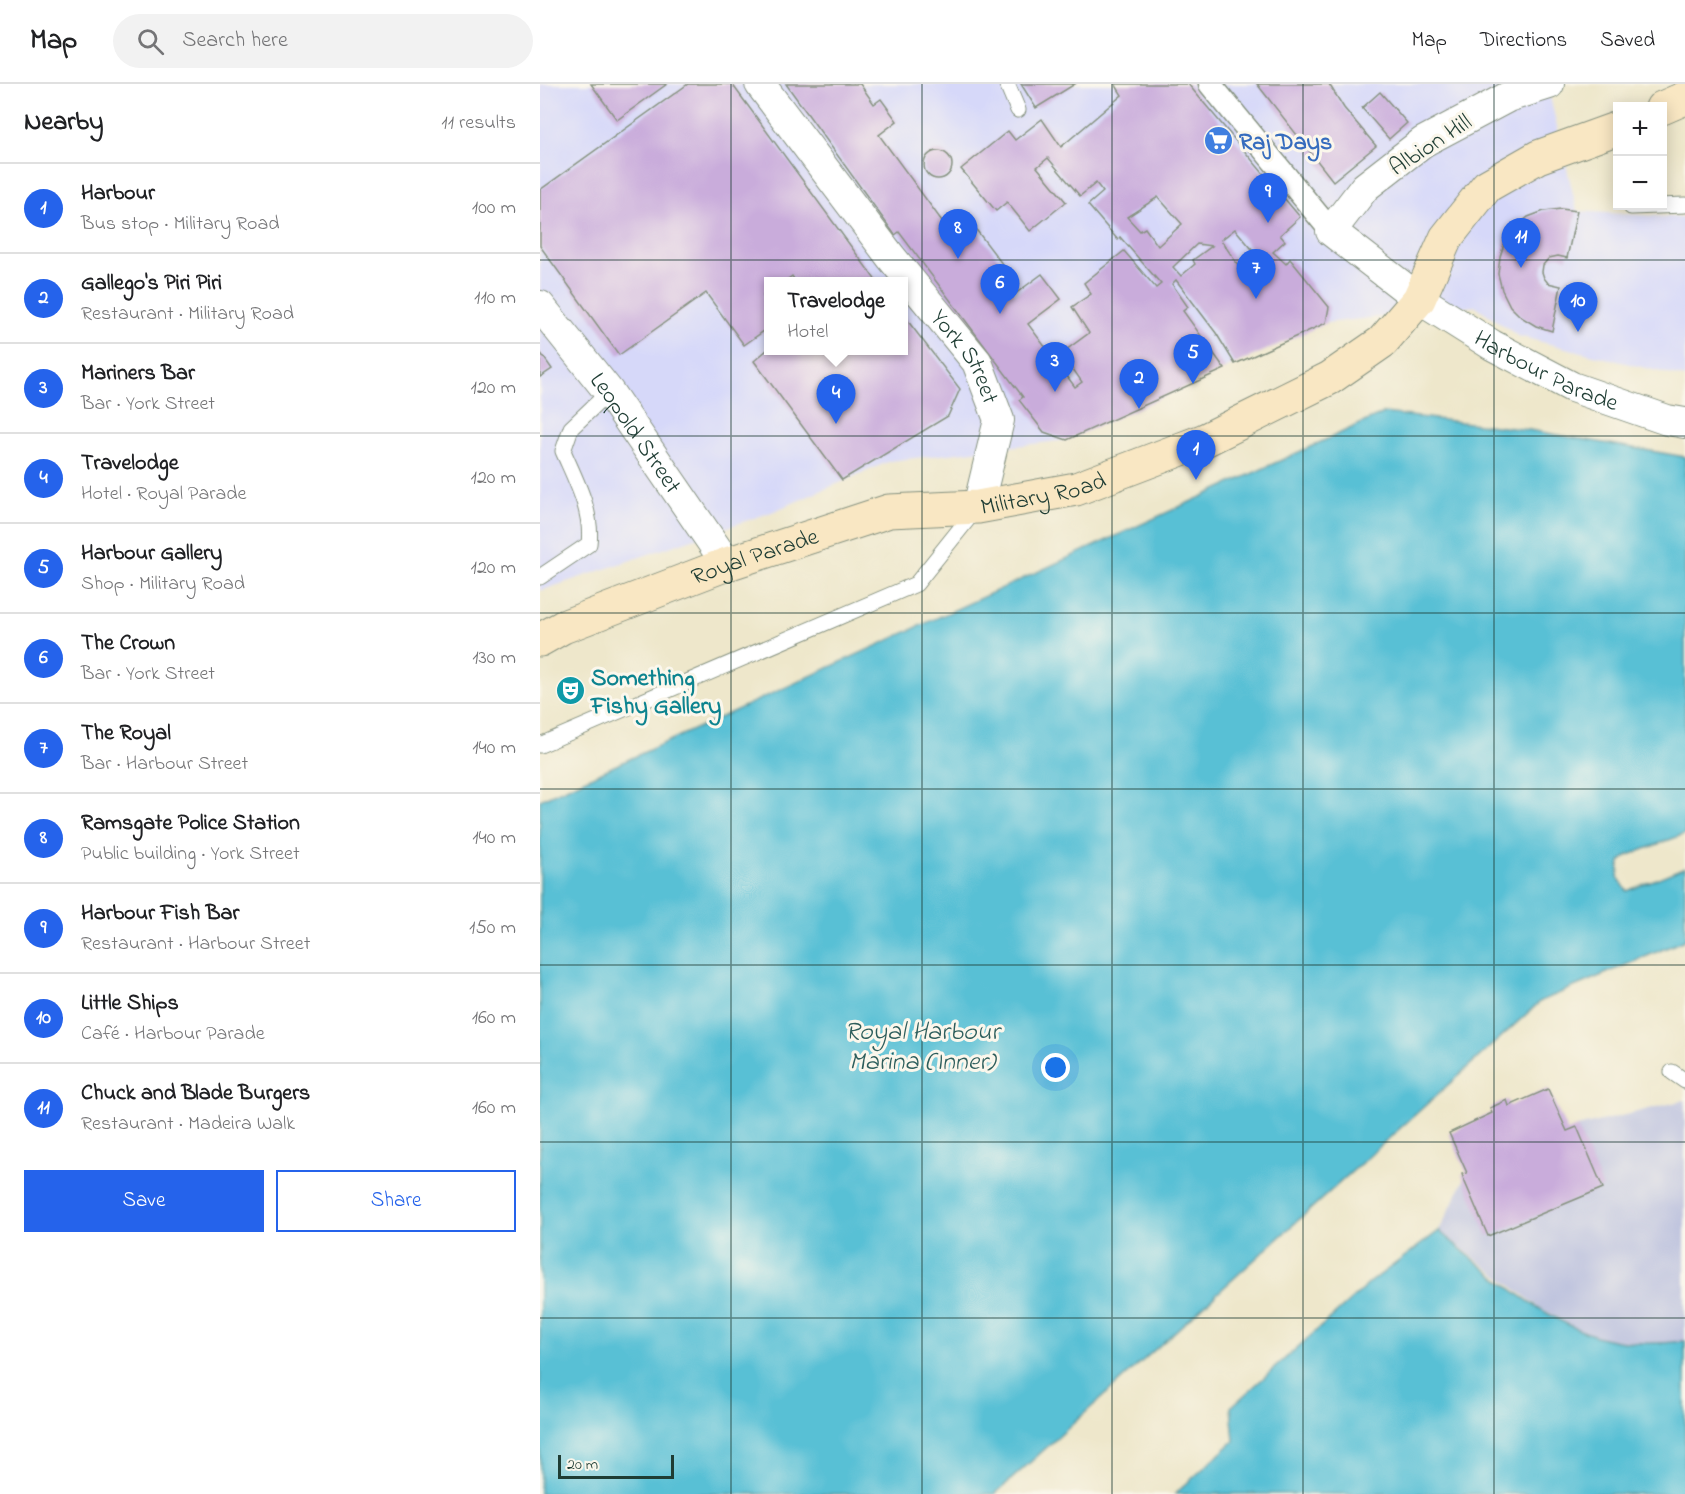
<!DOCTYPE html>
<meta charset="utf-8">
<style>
:root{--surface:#fff;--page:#f2f2f2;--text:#202124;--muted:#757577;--line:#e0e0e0;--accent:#2563eb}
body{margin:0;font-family:"Indie Flower",sans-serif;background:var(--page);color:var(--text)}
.controls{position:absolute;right:18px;top:18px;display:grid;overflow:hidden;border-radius:0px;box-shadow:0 3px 15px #0003}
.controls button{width:54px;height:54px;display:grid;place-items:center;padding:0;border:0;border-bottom:2px solid var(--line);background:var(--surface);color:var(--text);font:30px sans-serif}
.scale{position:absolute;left:18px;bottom:15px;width:116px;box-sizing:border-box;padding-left:6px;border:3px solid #1f3d34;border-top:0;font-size:16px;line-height:21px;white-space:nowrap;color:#1f3d34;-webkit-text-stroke:4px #fbf7ec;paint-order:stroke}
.you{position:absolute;left:516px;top:984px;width:21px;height:21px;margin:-15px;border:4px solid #fff;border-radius:50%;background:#1a73e8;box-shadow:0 0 0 9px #1a73e833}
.badge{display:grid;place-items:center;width:39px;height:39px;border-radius:50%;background:var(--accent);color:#fff;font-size:20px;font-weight:700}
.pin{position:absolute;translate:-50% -50px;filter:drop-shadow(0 2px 3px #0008)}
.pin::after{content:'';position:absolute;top:32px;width:21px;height:18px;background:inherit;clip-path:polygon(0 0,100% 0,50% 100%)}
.popup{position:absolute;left:224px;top:193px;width:144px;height:78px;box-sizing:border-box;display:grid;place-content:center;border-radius:0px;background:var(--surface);filter:drop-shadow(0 2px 4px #0005);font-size:20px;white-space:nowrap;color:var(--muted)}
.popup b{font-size:22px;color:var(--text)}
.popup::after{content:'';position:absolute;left:50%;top:100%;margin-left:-12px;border:12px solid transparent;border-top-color:var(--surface)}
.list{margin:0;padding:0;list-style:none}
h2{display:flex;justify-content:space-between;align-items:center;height:78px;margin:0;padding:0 24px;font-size:26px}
h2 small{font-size:20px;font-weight:400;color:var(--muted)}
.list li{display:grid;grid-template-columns:39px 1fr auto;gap:18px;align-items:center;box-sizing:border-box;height:90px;padding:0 24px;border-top:2px solid var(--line)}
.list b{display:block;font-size:22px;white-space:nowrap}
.list p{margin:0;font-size:20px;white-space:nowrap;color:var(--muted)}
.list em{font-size:20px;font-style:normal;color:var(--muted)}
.actions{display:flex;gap:12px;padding:18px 24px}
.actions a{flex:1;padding:14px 0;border:2px solid var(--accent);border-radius:0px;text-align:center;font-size:21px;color:var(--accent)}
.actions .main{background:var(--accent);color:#fff}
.icon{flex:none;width:33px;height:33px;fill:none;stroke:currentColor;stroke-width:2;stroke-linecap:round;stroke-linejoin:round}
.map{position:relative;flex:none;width:1145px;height:1410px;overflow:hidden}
header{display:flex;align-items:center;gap:36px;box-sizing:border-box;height:84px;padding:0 30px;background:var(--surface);border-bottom:2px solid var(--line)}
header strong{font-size:28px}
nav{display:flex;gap:33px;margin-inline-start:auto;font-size:21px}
.search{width:420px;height:54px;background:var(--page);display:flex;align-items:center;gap:15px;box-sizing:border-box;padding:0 21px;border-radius:33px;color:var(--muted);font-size:22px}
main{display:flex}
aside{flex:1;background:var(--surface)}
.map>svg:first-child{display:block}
.built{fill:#d6d8f9;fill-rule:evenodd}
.industrial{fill:#bec3de}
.water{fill:#58c0d5;stroke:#3c7e84;stroke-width:1.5}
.building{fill:#c9acdb;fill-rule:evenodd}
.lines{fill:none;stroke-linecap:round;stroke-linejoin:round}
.service-casing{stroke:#869280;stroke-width:17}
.pedestrian-casing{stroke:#869280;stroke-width:25}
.minor-casing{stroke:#869280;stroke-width:32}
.secondary-casing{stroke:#869280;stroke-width:35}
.service{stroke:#fff;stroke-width:15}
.pedestrian{stroke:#fff;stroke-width:22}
.minor{stroke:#fff;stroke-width:30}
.secondary{stroke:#f9e7c3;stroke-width:33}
.grid{fill:none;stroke:#1f3d34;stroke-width:1.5;stroke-opacity:0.55}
.labels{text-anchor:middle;stroke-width:6;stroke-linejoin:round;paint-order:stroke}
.shop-label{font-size:24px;font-weight:bold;fill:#366cbe;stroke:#fbf7ec;text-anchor:start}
.street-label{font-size:24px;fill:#1f3d34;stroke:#fbf7ec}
.culture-label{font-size:24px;font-weight:bold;fill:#0d838f;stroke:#fbf7ec;text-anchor:start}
.water-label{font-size:26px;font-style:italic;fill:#2d5e5c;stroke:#fbf7ec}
</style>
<header>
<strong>Map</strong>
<div class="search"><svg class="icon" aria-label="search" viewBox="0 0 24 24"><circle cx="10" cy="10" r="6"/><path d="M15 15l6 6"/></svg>Search here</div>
<nav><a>Map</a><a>Directions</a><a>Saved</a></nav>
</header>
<main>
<aside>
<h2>Nearby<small>11 results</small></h2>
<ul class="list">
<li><span class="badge">1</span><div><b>Harbour</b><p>Bus stop · Military Road</p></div><em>100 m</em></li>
<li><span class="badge">2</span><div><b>Gallego's Piri Piri</b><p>Restaurant · Military Road</p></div><em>110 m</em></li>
<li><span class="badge">3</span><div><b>Mariners Bar</b><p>Bar · York Street</p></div><em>120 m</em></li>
<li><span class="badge">4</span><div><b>Travelodge</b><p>Hotel · Royal Parade</p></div><em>120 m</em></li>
<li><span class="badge">5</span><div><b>Harbour Gallery</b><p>Shop · Military Road</p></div><em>120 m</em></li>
<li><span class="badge">6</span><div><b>The Crown</b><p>Bar · York Street</p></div><em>130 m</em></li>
<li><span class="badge">7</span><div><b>The Royal</b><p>Bar · Harbour Street</p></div><em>140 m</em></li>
<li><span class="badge">8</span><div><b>Ramsgate Police Station</b><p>Public building · York Street</p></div><em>140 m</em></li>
<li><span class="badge">9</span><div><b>Harbour Fish Bar</b><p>Restaurant · Harbour Street</p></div><em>150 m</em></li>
<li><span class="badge">10</span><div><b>Little Ships</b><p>Café · Harbour Parade</p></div><em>160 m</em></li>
<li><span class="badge">11</span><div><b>Chuck and Blade Burgers</b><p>Restaurant · Madeira Walk</p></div><em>160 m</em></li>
</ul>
<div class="actions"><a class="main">Save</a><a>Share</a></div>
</aside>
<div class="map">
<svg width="1145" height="1410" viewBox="0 0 1145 1410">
<rect width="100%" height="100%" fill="#fbf7ec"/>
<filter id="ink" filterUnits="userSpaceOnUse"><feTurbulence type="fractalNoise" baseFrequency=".0167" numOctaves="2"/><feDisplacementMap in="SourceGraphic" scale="12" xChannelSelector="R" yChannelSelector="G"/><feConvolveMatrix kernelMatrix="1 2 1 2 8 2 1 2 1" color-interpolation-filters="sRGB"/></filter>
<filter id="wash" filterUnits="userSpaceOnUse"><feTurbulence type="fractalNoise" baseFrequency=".008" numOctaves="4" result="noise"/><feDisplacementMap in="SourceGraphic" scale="24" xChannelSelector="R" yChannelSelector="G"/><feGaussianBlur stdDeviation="1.35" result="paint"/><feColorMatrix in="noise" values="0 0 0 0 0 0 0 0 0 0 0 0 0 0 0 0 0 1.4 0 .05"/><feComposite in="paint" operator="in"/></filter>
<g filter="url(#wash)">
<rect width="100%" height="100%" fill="#eee7cb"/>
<path class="built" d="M0,0H1007L1037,127L1145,134V294L978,252L936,222L786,239L527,356L350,377L232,428L0,507ZM228,198H364V266H228Z"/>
<path class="industrial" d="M1145,1016V1257L1117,1261L1064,1255L1037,1245L999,1223L899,1147L924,1096L1037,1043Z"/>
<g class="water">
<path d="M844,329L989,346L1145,373V750L1089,771L1080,778L1078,793L1087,807L1145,783V856L1001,917L455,1410H0V716Z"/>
<path d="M899,1147C944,1184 1007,1240 1063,1254C1089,1261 1118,1260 1145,1257V1410H635L694,1357L691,1323L832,1197Z"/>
</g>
<g id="blocks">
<g class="building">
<path d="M51,0H127L77,36Z"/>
<path d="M148,0H192L337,198H256L252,192L244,198H228V209L223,212L228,220V244L204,261L166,209L79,271L0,162V106Z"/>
<path d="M246,0H320L334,20L341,15L357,37L339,51L407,144L425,131L463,181L456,186L475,210L502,190L521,215L488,240L535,303L542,298L522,269L549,249L532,223L551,210L544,199L584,167L616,204L621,200L580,153L578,156L548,121L563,108L556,99L540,112L508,74L497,83L526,118L490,147L467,118L456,127L421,85L468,47L475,56L502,35L521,63L582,11L575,0H648L760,133L740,151L745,157L733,168L746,180L750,175L789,223L786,239L695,280L676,249L636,196L632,200L648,223L643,227L685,285L527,356L504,348L479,316L483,313L359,148L355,151ZM618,113L642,140L618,162L605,144L600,147L587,133ZM695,145L717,171L700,184L681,156ZM657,160L672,162L653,176L655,180L641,192L633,183Z"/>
<path d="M481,0H535L496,24Z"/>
<path d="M717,0H789L804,24L836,62L793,97Z"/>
<path d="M840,8L867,39L849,55L822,24Z"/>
<circle cx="398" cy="81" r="14"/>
<path d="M1021,125L1037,127L1027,174L1018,172L1009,174L1003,181L1002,188L1004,194L1008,199L1021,202L1012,247L996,242L981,233L970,222L962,206L958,190L960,173L965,157L975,144L988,133L1004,127Z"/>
<path d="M364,232L420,305L408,332L302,396L214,277L227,266H364Z"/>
<path d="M0,268L12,285L0,293Z"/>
<path d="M1008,1005L1027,1047L1037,1043L1063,1104L948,1152L924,1096L922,1090L927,1089L909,1049L952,1029L950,1024L967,1016L969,1022Z"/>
</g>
</g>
</g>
<g filter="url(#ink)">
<use href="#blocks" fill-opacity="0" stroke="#869280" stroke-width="1.5"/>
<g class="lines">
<defs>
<g id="service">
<path d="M467,0L478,26"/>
<path d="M1091,123L1145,121"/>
<path d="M0,493L49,460C53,428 36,397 23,367L31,344L69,308"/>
<path d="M0,661L376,500L436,425"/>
<path d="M1132,988L1145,997"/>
</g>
<path id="pedestrian" d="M670,0L791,147"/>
<g id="minor">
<path id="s1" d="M220,0L351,173L437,278L459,336L438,423"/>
<path id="s2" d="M1009,0L968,13L883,58L825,103L791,147L879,215L952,261L1032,303L1127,336L1145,339"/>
<path id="s3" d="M0,222L69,308L187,480"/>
</g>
<g id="secondary">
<path d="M1122,24L1145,14"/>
<path id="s4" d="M0,556L23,543L187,480L349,427L438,423L536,405L665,356L790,294L842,258L879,215L906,154L947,102L998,73L1078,44"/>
</g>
</defs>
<use href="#service" class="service-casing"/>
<use href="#pedestrian" class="pedestrian-casing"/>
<use href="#minor" class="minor-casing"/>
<use href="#secondary" class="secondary-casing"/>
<use href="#service" class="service"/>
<use href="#pedestrian" class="pedestrian"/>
<use href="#minor" class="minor"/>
<use href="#secondary" class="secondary"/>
</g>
</g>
<path class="grid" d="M191,0V1410M382,0V1410M572,0V1410M763,0V1410M954,0V1410M0,176H1145M0,352H1145M0,529H1145M0,705H1145M0,881H1145M0,1058H1145M0,1234H1145"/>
<defs>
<symbol id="supermarket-disc" viewBox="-11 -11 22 22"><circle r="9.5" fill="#3f7fe0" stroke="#fbf7ec"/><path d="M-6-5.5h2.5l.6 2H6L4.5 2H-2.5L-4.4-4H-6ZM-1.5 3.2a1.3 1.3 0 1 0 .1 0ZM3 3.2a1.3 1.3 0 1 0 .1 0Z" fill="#fff"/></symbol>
<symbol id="theatre-disc" viewBox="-11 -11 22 22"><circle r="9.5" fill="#0f9aa8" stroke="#fbf7ec"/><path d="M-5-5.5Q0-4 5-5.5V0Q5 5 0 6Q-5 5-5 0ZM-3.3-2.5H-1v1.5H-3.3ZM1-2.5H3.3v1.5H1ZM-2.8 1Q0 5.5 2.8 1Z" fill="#fff"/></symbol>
</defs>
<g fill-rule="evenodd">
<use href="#supermarket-disc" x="662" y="40" width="33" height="33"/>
<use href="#theatre-disc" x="14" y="590" width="33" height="33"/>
</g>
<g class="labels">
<g class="shop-label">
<text x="699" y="65">Raj Days</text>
</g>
<g class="street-label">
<text transform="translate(890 60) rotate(-33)" y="8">Albion Hill</text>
<text dy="8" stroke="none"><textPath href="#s1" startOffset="342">York Street</textPath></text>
<text dy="8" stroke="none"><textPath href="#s2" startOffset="526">Harbour Parade</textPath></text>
<text dy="8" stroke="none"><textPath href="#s3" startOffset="159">Leopold Street</textPath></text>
<text dy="8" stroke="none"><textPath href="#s4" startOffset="528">Military Road</textPath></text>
<text dy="8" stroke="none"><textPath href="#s4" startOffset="231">Royal Parade</textPath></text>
</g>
<g class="culture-label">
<text x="51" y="601">Something<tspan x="51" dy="28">Fishy Gallery</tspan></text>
</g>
<g class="water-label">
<text x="382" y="955">Royal Harbour<tspan x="382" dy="30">Marina (Inner)</tspan></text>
</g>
</g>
</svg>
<div class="controls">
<button>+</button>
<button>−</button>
</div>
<div class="scale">20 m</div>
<div class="you"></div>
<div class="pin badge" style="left:656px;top:396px">1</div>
<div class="pin badge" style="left:599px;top:325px">2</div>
<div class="pin badge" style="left:515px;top:308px">3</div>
<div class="pin badge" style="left:296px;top:340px">4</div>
<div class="popup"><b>Travelodge</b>Hotel</div>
<div class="pin badge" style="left:653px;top:300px">5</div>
<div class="pin badge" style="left:460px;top:230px">6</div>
<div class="pin badge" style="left:716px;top:215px">7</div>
<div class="pin badge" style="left:418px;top:175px">8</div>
<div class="pin badge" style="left:728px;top:139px">9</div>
<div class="pin badge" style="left:1038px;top:248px">10</div>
<div class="pin badge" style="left:981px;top:184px">11</div>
</div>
</main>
